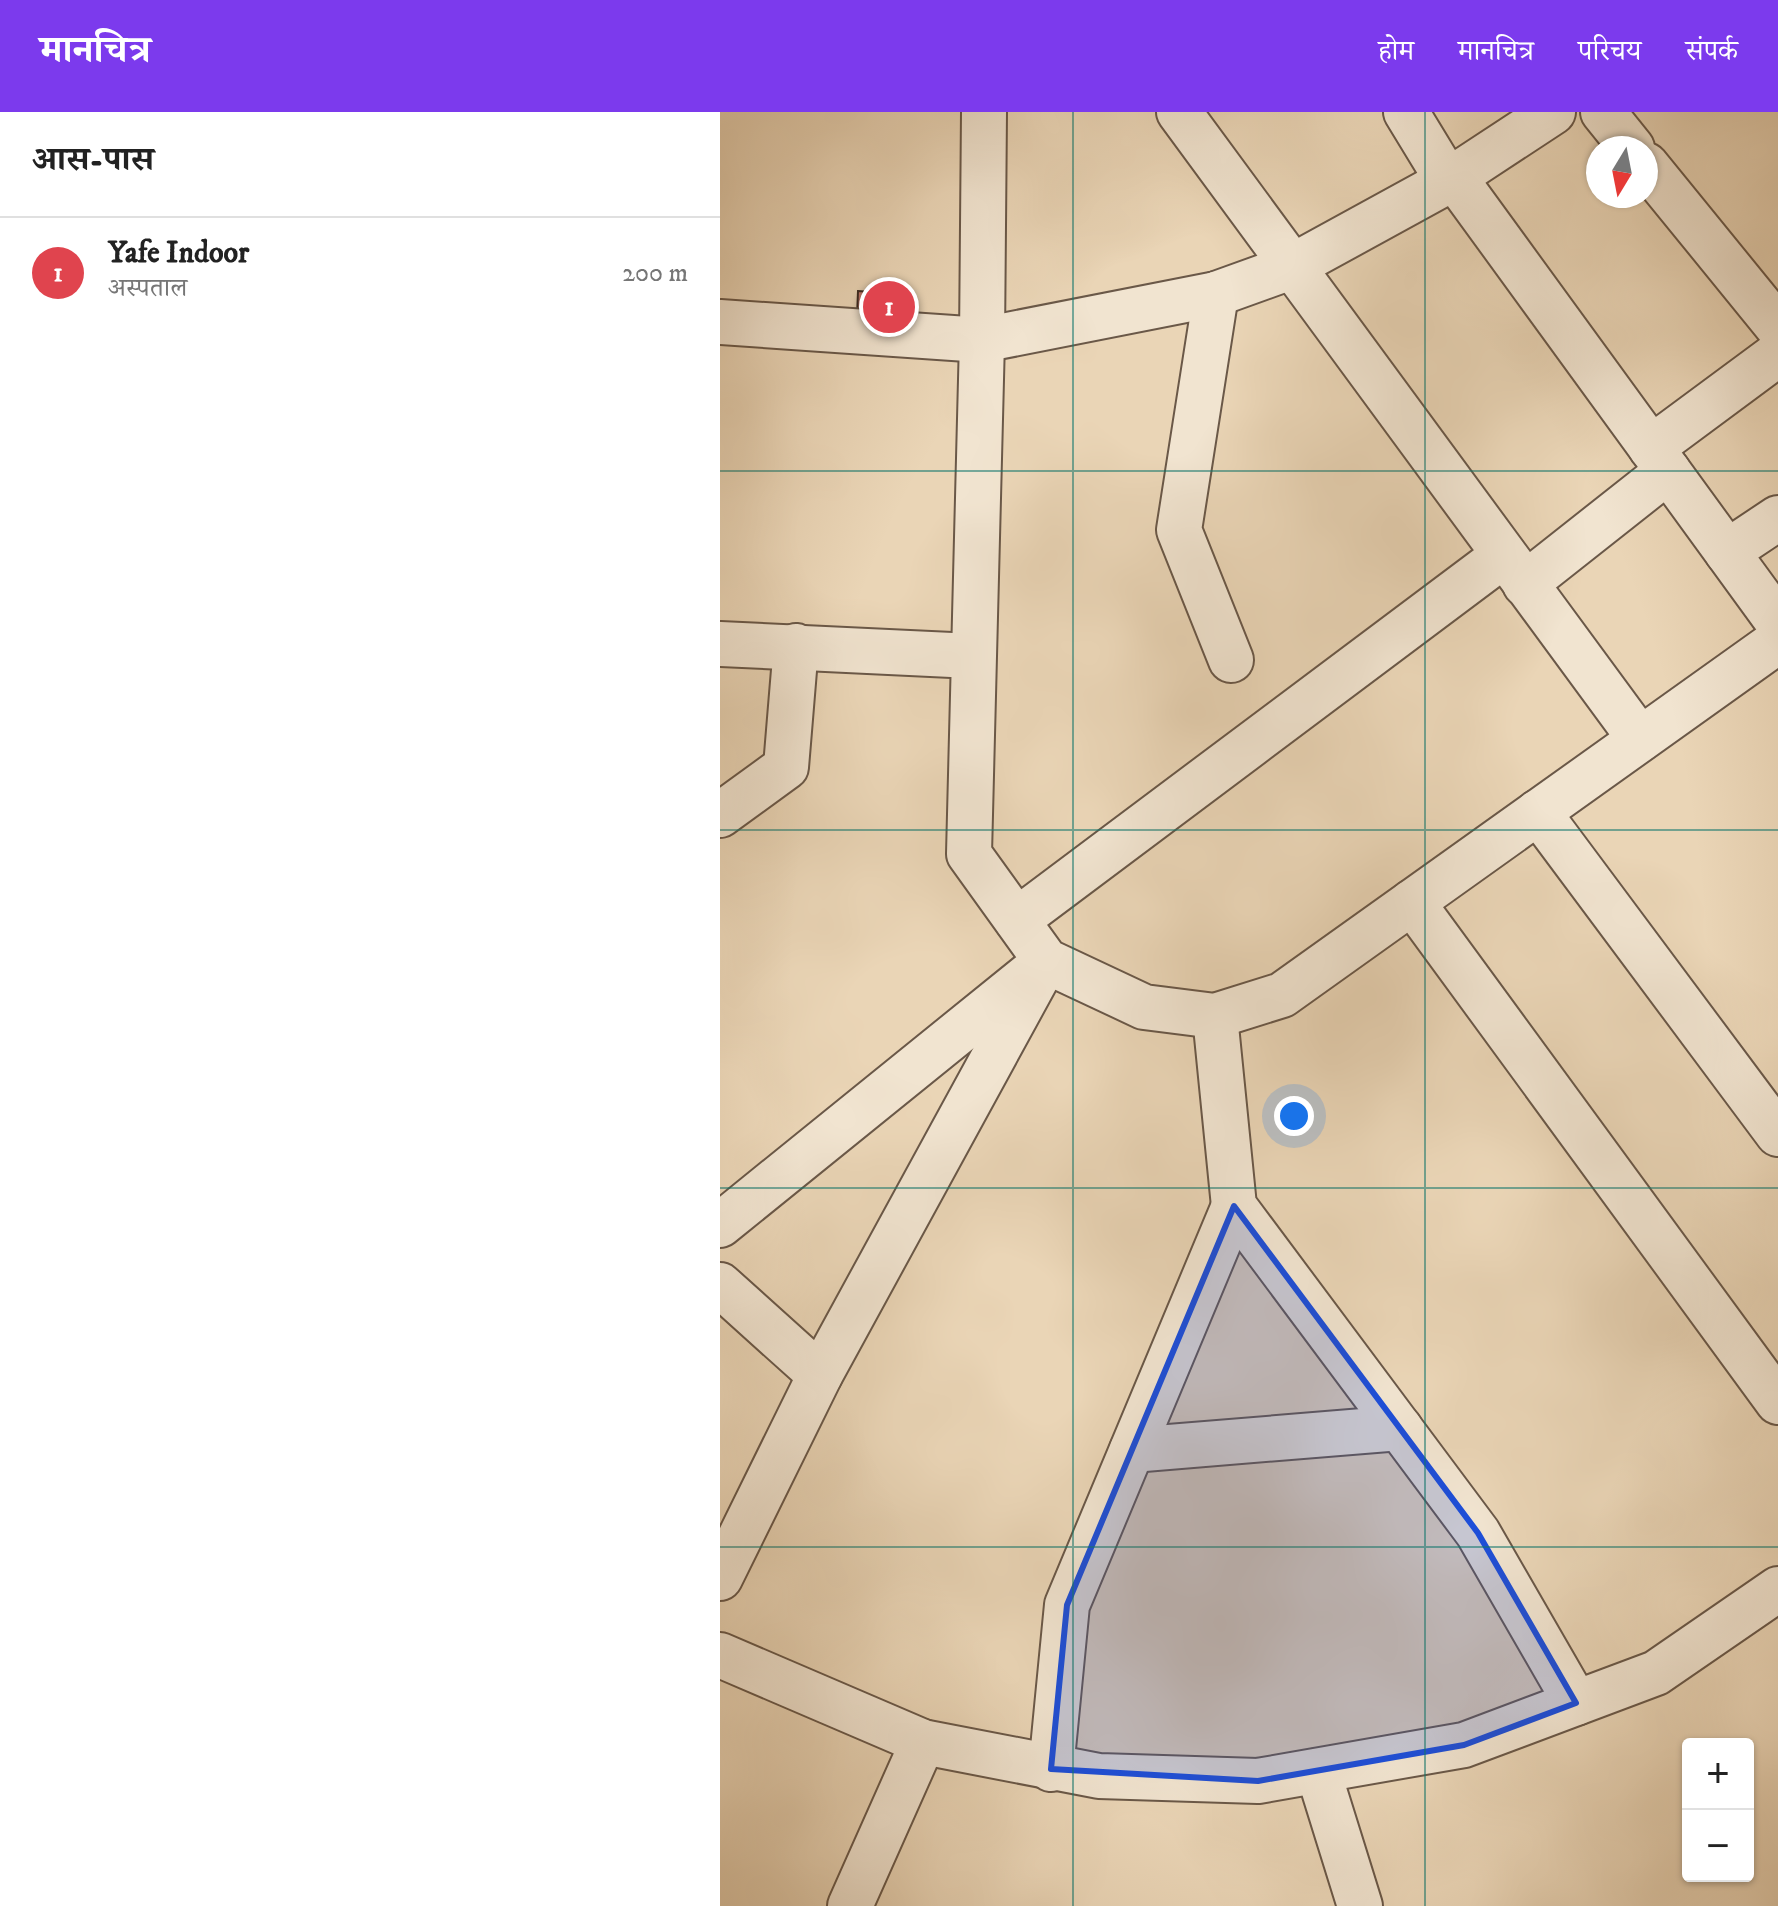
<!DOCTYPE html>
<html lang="hi">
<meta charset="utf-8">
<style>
:root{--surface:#fff;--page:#f2f2f2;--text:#222;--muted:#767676;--line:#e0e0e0;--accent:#7c3aed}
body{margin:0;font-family:"IM FELL DW Pica","Noto Serif Devanagari",serif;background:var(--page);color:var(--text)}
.controls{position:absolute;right:24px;bottom:24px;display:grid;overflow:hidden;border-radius:8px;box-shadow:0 2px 6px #0004}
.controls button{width:72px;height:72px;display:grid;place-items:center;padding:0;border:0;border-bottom:2px solid var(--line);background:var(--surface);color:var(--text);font:40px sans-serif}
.compass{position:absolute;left:866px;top:24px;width:72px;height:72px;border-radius:50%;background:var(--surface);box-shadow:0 2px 6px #0004;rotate:190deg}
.you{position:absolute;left:574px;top:1004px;width:28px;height:28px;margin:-20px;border:6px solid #fff;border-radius:50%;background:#1a73e8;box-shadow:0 0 0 12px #1a73e833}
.badge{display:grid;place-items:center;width:52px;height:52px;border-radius:50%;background:var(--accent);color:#fff;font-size:26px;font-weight:700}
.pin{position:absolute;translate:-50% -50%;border:4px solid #fff;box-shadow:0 2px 8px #0006}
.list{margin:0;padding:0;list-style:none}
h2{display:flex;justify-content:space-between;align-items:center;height:104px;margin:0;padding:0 32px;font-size:34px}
h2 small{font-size:26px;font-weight:400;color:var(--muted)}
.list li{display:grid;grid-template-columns:52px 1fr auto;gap:24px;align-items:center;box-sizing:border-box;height:112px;padding:0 32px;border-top:2px solid var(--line)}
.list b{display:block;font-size:30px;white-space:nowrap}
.list p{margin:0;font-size:26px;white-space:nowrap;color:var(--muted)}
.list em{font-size:26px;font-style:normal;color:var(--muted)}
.map{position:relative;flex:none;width:1058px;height:1794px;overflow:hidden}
header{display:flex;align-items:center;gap:48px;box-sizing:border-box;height:112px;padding:0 40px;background:var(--accent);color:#fff}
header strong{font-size:38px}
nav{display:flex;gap:44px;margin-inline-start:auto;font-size:28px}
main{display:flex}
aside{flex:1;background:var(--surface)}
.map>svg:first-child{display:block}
.building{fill:#cc8073;stroke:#402e24;stroke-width:2}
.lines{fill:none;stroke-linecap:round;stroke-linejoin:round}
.minor-casing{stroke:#6a5848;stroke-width:48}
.minor{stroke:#f1e4d0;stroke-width:44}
.marked{fill:#1d4ed8;fill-opacity:0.2;stroke:#1d4ed8;stroke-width:6;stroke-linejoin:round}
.grid{fill:none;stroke:#0f766e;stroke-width:2;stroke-opacity:0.55}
</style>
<header>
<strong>मानचित्र</strong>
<nav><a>होम</a><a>मानचित्र</a><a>परिचय</a><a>संपर्क</a></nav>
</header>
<main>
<aside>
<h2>आस-पास<small></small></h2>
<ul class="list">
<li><span class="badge" style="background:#e0444e">1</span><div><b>Yafe Indoor</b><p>अस्पताल</p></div><em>200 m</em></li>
</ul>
</aside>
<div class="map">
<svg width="1058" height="1794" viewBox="0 0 1058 1794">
<rect width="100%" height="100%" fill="#ead5b6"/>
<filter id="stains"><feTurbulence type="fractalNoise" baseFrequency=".0025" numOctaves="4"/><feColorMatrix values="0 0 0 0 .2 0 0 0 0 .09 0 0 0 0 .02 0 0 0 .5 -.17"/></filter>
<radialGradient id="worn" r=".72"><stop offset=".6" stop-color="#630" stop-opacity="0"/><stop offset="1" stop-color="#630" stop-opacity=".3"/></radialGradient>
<path class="building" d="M138,179L192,183L191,209L137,205Z"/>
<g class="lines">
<defs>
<g id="minor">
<path d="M264,0L262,228L249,742L326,849L424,895L495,904L562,883L1058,529"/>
<path d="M459,0L920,627"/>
<path d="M686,0L728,69"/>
<path d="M883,0L912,36"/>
<path d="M926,53L1058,215"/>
<path d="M734,65L1058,510"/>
<path d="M496,182L459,418L511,548"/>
<path d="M0,210L262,228L496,182L571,155L728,69L833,0"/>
<path d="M931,336L1058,242"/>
<path d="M1007,440L1058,406"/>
<path d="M805,472L948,359"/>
<path d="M0,532L253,544"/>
<path d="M818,700L1058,1022"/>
<path d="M0,703L66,655L76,534"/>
<path d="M692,790L1058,1290"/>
<path d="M297,808L784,443"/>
<path d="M495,904L514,1094L758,1421L856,1591"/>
<path d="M0,1113L309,863"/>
<path d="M0,1173L100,1263"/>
<path d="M412,1338L680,1316"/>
<path d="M0,1466L100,1263L326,849"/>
<path d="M0,1543L203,1630L379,1664L538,1669L744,1633L936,1561L1058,1477"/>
<path d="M331,1657L347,1493L514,1094"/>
<path d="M598,1659L640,1794"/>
<path d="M130,1794L203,1630"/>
</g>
</defs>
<use href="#minor" class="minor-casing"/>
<use href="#minor" class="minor"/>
</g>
<path class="marked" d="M514,1094L758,1421L856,1591L744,1633L538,1669L331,1657L347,1493Z"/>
<path class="grid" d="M353,0V1794M705,0V1794M0,359H1058M0,718H1058M0,1076H1058M0,1435H1058"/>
<rect width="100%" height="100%" filter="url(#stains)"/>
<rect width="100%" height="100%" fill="url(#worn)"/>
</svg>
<div class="controls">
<button>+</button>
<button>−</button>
</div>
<svg class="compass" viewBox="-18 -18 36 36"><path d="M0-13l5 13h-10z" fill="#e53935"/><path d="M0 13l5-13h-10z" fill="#767676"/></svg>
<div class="you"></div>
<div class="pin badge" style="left:169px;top:195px;background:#e0444e">1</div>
</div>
</main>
